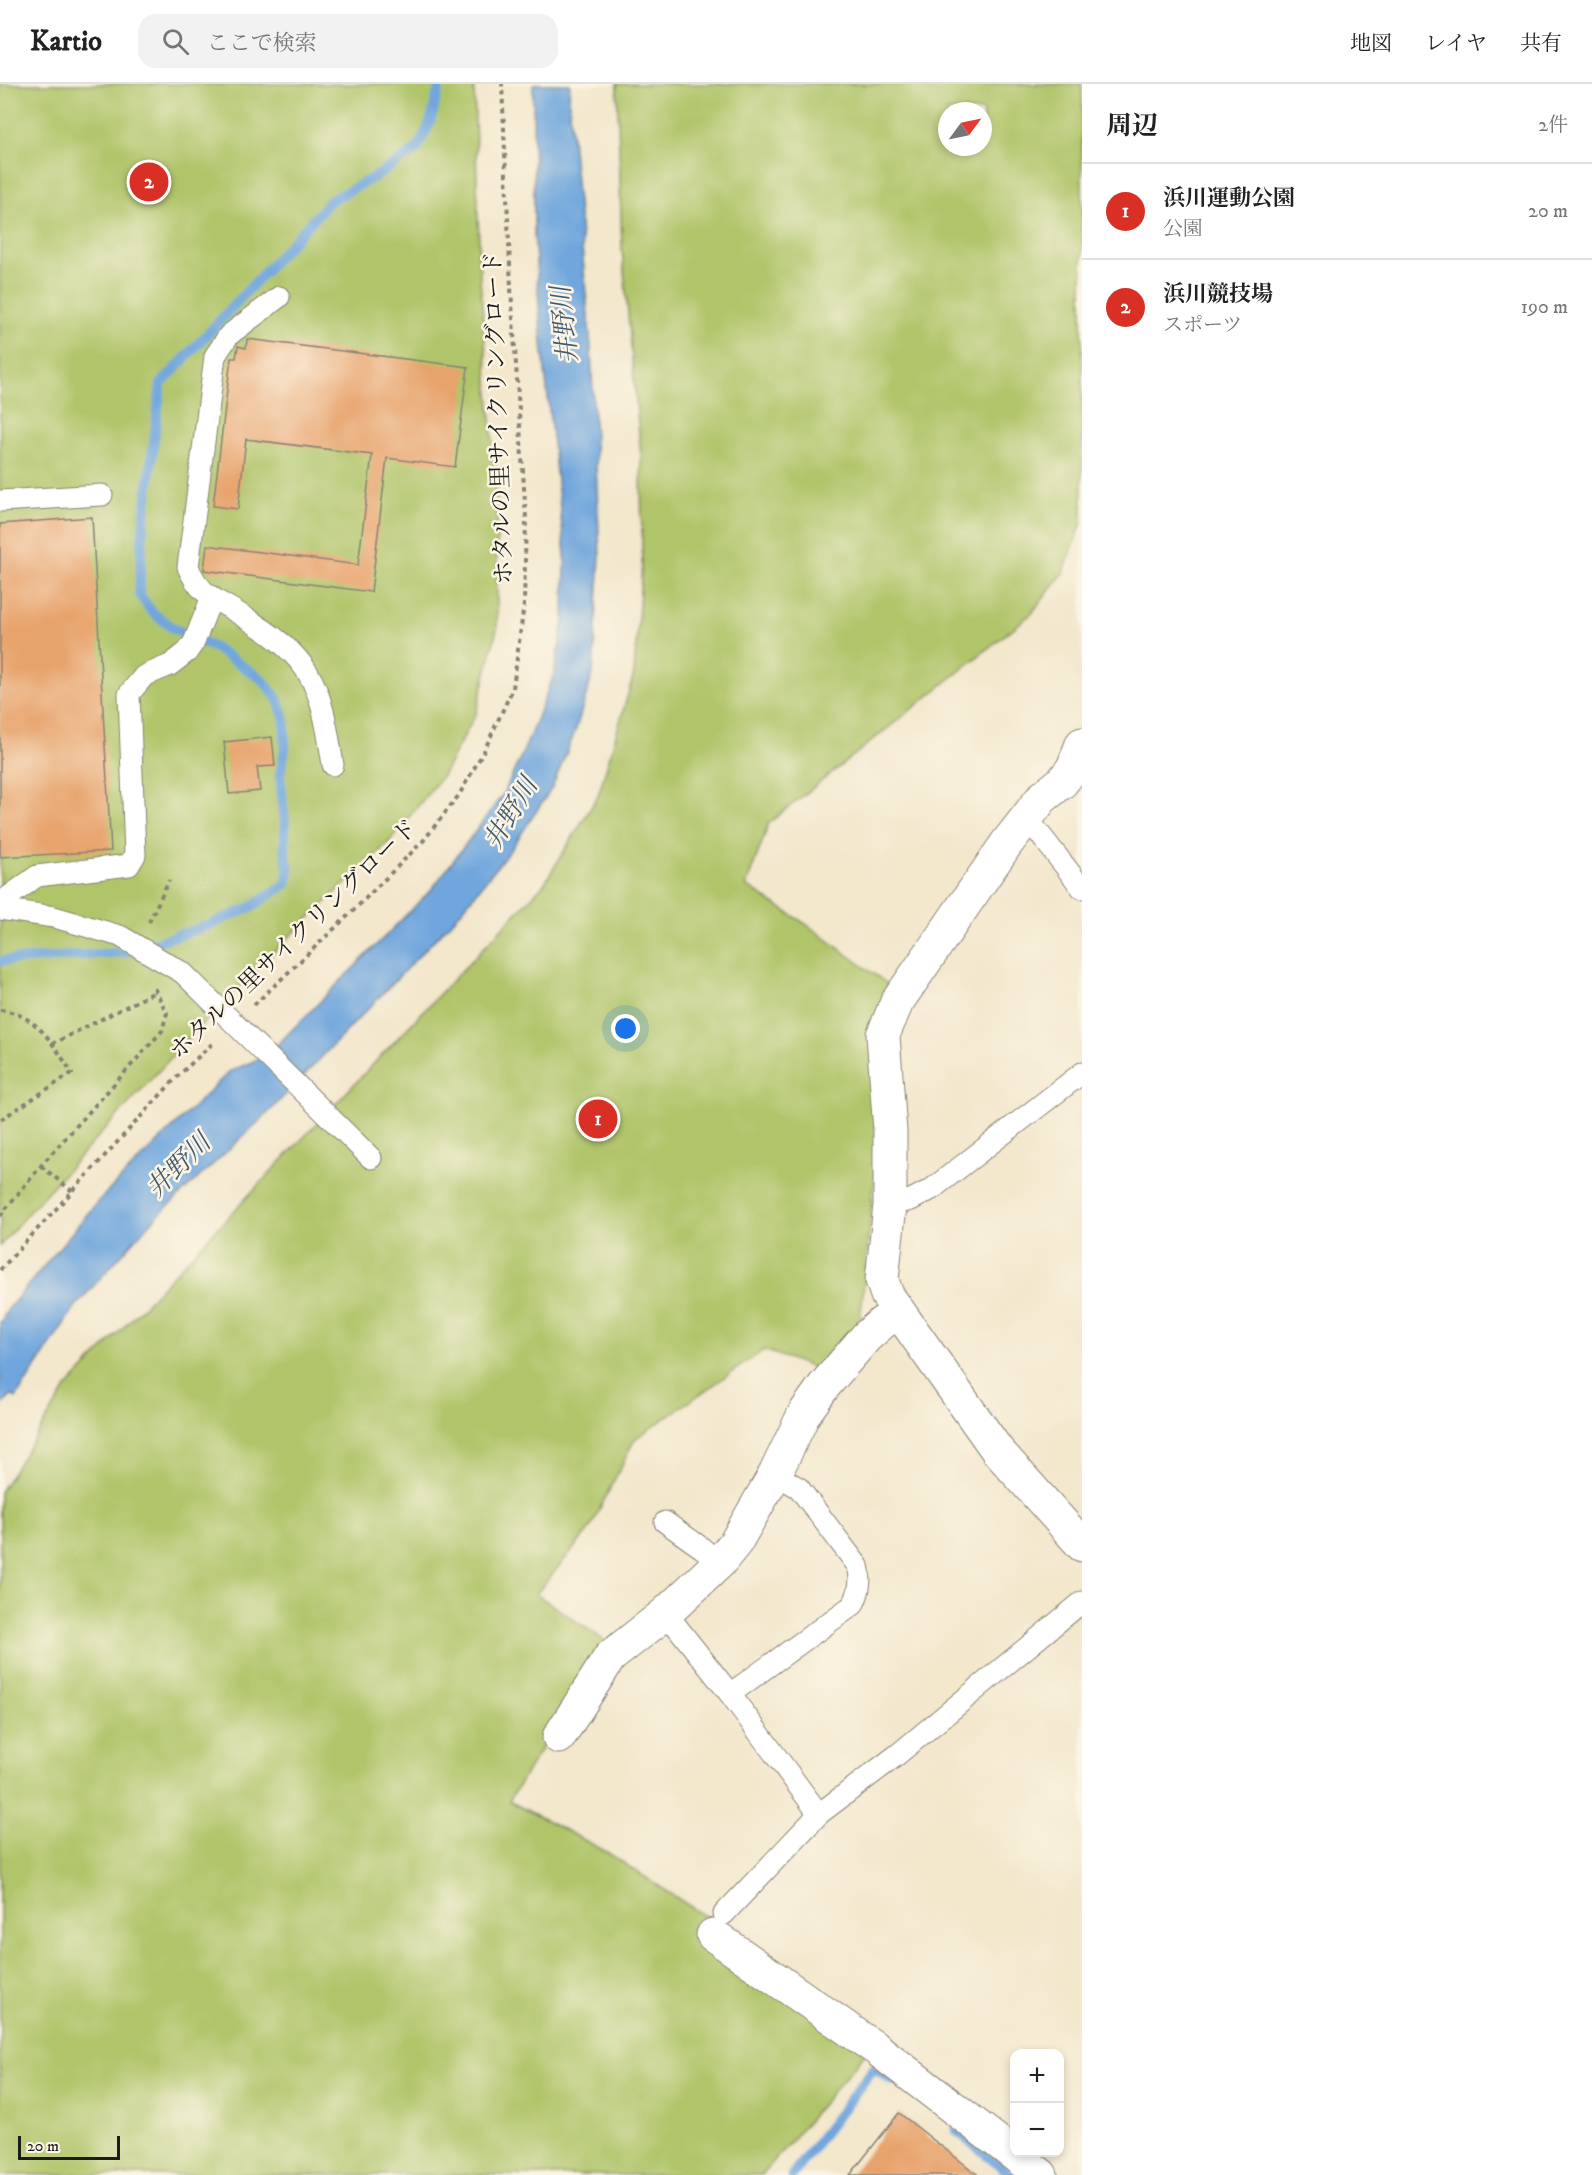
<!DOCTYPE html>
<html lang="ja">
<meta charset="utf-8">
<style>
:root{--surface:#fff;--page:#f2f2f2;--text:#222;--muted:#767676;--line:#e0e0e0;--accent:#d93025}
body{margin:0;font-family:"IM FELL DW Pica","Noto Serif JP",serif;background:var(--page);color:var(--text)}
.controls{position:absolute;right:18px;bottom:18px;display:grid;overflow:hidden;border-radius:12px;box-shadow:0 3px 9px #0003}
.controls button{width:54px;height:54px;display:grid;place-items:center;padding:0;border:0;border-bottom:2px solid var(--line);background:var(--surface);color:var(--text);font:30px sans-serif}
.compass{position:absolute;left:938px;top:18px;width:54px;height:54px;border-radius:50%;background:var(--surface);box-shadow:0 3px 9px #0003;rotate:57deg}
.scale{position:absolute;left:18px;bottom:15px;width:102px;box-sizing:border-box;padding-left:6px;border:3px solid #1c1c1c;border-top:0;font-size:16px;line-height:21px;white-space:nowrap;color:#1c1c1c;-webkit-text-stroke:4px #fcf5e5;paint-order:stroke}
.you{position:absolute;left:626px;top:945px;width:21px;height:21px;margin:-15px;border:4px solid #fff;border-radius:50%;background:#1a73e8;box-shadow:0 0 0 9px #1a73e833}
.badge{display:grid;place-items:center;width:39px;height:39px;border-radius:50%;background:var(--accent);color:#fff;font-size:20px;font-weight:700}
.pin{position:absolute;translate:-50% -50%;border:3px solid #fff;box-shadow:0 2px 6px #0006}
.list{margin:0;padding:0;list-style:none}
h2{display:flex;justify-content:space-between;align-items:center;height:78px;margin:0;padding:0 24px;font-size:26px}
h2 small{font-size:20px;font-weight:400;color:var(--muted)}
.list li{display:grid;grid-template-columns:39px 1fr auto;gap:18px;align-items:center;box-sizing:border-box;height:96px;padding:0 24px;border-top:2px solid var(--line)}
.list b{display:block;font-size:22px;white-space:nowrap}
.list p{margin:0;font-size:20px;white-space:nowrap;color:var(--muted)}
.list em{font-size:20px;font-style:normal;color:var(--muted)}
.icon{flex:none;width:33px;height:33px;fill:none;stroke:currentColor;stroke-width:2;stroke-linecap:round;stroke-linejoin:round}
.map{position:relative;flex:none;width:1082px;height:2091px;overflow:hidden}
header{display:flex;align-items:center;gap:36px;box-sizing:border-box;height:84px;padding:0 30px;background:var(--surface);border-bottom:2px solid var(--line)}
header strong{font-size:28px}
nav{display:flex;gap:33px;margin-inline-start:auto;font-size:21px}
.search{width:420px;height:54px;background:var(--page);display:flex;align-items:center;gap:15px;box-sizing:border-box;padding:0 21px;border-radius:18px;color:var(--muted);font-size:22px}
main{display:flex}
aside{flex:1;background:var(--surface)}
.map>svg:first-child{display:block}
.green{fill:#b0c56a;stroke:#667043;stroke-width:1.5;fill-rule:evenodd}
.water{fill:#6fa6dd;stroke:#46617c;stroke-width:1.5}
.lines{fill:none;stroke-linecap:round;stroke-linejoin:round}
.stream{stroke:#6fa6dd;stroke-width:10}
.building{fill:#e7a36c}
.service-casing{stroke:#888274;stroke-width:23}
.minor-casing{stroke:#888274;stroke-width:35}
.path{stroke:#888274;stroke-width:4;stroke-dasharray:4.5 4.5;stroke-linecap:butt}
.service{stroke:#fff;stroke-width:21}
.minor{stroke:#fff;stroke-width:33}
.labels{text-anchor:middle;stroke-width:5;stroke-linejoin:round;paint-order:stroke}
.street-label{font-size:24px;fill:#1c1c1c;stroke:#fcf5e5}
.water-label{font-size:26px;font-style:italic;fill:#415a73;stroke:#fcf5e5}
</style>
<header>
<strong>Kartio</strong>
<div class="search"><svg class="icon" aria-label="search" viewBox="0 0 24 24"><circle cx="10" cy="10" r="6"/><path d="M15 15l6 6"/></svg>ここで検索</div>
<nav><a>地図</a><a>レイヤ</a><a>共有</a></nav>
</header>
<main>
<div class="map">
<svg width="1082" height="2091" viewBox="0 0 1082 2091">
<rect width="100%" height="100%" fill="#fcf5e5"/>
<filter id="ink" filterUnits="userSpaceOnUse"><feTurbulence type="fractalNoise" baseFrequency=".0167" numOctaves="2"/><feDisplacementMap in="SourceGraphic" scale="12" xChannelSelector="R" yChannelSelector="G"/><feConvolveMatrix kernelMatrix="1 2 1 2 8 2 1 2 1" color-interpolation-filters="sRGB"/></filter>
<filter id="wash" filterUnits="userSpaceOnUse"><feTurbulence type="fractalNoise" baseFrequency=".008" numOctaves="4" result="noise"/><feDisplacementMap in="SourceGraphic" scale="24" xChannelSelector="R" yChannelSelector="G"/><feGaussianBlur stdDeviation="1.35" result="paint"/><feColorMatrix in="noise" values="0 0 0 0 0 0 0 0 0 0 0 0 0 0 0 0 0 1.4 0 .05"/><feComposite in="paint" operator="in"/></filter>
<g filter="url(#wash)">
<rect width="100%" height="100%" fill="#f3e7cc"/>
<g class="green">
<path d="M0,0H474L480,194L497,412V545L476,630L442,692L389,758L283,859L202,940L26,1131L0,1162Z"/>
<path d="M617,0H1082V438L1064,488L1031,530L769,739L746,802L806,840L889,901L876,1078L860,1239L817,1285L764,1266L635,1355L589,1446L536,1510L607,1558L509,1717L605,1767L883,1948L762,2091H0V1408L67,1303L544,800L598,712L634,590L642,479L641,372L622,165ZM947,27H983V63H947Z"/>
</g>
<path class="water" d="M533,0H570L569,19L591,264L600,472L593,589L575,648L552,704L511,765L459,830L267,1030L148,1141L75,1223L16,1314L11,1311L0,1324V1239L9,1224L99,1116L229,988L267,971L432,805L504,709L527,659L554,590L564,537L565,471L541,250L534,150Z"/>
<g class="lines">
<g class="stream">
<path d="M0,877L126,868L209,841L251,823L286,800L289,787L285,766V740L280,691L285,665V635L277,614L263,596L217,565L173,544L152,528L139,510L143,446L161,300L331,116L378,91L417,65L430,39L440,0"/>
<path d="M956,2046L1012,2091"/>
<path d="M792,2091L874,1984L892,1996"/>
</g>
</g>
<g id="blocks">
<g class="building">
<path d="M247,255L468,283L455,383L387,374L371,508L204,486L207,461L358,481L372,371L246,355L238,425L213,422L231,274H236L238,262L246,264Z"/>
<path d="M92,433L111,767L0,773V440Z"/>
<path d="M272,653L275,682L257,683L260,707L229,710L224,658Z"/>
<path d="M899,2029L978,2091H850Z"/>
</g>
</g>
</g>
<g filter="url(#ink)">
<use href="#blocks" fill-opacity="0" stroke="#888274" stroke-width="1.5"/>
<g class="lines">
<defs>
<g id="service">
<path d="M279,213L229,251L215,272L188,483C200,511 214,514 238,529C313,575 320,596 333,681"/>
<path d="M0,417L102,411"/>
<path d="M1025,735L1039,749L1082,804"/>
<path d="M0,819L37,792L129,781L135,771L129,610L144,592L170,581L187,568L194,558L212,513"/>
<path d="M0,825L54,833L120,852L183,889L371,1074"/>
<path d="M890,1121L911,1116L932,1105L1082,989"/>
<path d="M665,1438L702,1464L719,1479"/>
<path d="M666,1529L730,1610L819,1730"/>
<path d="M730,1610L853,1521C859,1510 862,1495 858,1482L799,1404L775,1390"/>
<path d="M724,1830L819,1730L897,1671L1082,1518"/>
</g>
<g id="minor">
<path d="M1082,660L1073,684L1062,698L1042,714L1007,759L897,918L883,951L890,1047V1121L882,1196L887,1211L997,1366L1082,1461"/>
<path d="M559,1653L610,1573L666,1529L719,1479L736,1458L775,1390L804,1330L824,1302L866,1253L882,1239L899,1228"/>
<path d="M713,1851L878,1966L1041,2091"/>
</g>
</defs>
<use href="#service" class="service-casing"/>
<use href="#minor" class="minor-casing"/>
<g class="path">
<path d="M149,838L169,796"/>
<path d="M254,921L355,825L424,756L459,711L484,667L513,604L524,520L526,434L511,204L502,0"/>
<path d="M0,926C37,930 53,960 72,989L0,1036"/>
<path d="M52,960L155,908"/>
<path d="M41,1082L72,1107"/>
<path d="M0,1132L44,1078L162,947L167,929L154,904"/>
<path d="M0,1186L177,993L213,959"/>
</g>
<use href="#service" class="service"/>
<use href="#minor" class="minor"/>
</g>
</g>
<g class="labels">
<g class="street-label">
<text transform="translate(498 334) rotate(-92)" y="8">ホタルの里サイクリングロード</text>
<text transform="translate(293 855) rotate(-44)" y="8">ホタルの里サイクリングロード</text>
</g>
<g class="water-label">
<text transform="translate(564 241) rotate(-96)" y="9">井野川</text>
<text transform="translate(510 729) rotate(-59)" y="9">井野川</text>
<text transform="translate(178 1081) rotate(-45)" y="9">井野川</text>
</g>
</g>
</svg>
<div class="controls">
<button>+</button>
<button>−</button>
</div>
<svg class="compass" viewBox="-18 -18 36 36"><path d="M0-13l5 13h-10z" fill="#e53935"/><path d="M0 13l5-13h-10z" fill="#767676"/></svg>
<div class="scale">20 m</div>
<div class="you"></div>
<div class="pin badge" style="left:598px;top:1035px">1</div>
<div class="pin badge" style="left:149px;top:98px">2</div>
</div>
<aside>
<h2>周辺<small>2件</small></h2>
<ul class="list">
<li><span class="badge">1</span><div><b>浜川運動公園</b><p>公園</p></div><em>20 m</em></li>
<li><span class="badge">2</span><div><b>浜川競技場</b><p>スポーツ</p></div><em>190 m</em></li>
</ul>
</aside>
</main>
